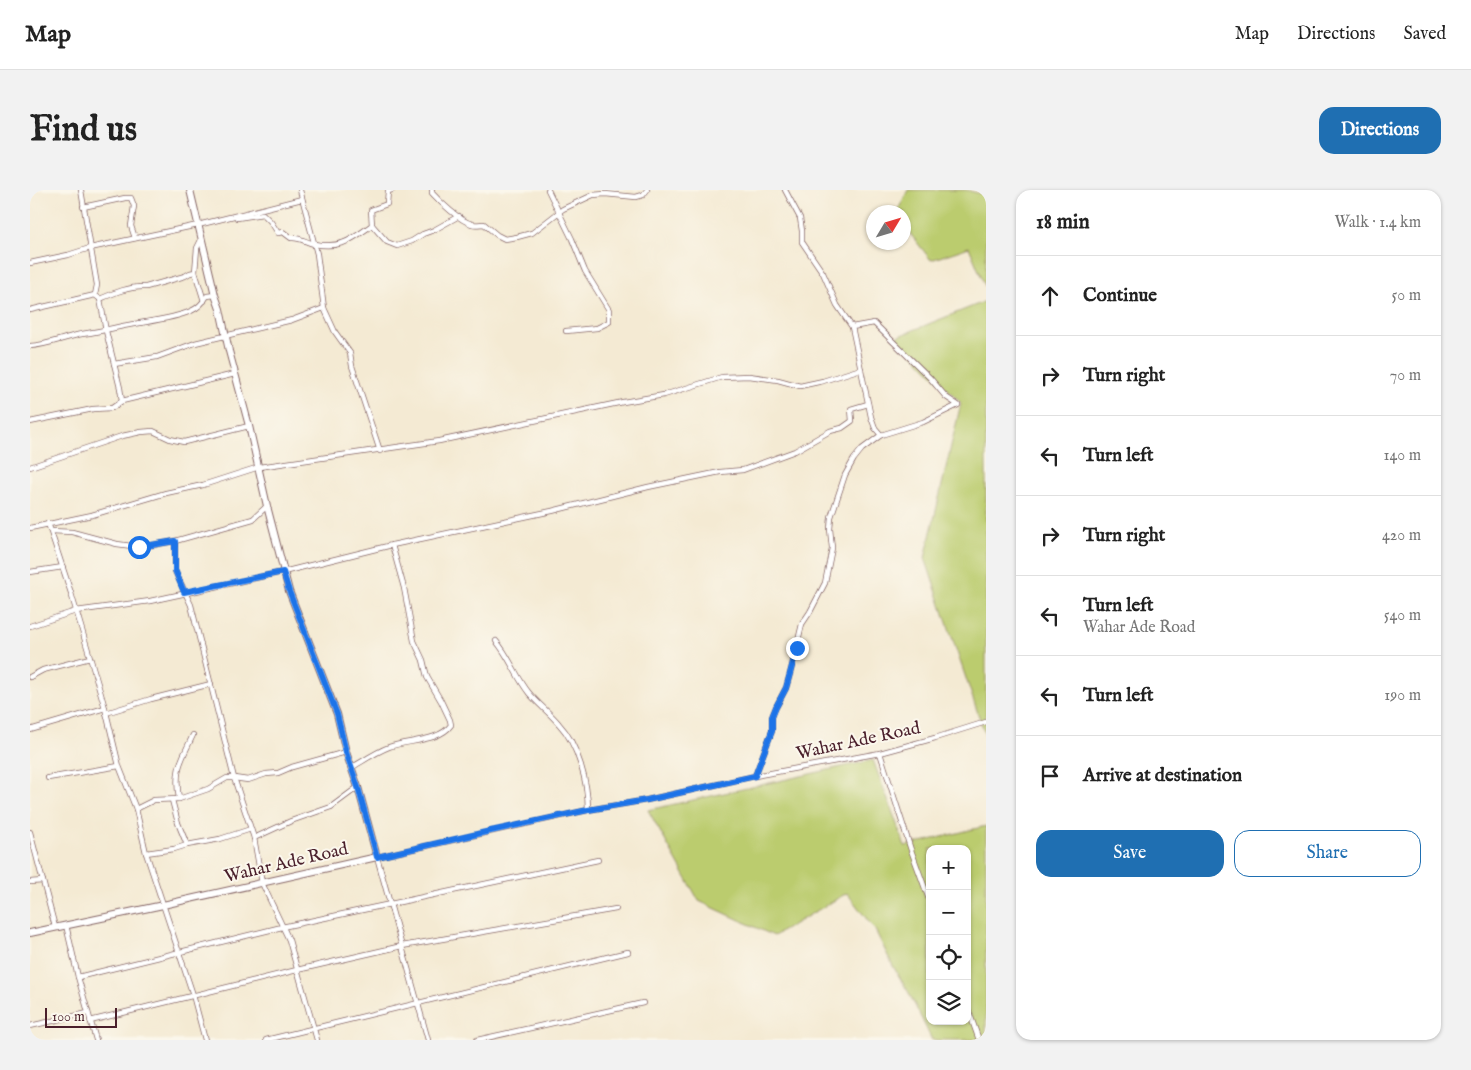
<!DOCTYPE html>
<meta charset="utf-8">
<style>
:root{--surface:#fff;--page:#f2f2f2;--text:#222;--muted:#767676;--line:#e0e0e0;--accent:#1f6fb2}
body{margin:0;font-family:"IM FELL English",serif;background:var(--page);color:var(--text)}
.controls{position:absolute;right:15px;bottom:15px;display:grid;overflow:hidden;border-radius:10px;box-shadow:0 1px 4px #0004}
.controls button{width:45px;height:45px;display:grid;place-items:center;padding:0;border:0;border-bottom:1px solid var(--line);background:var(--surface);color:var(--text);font:25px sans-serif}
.compass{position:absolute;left:836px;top:15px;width:45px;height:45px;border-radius:50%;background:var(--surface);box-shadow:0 1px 4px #0004;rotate:52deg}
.scale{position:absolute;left:15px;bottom:12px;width:72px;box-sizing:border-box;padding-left:5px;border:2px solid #4a1f2b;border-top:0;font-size:14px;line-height:18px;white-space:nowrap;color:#4a1f2b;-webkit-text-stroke:4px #fbf7ec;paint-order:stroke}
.stop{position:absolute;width:15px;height:15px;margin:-11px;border:4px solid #1a73e8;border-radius:50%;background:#fff}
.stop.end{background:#1a73e8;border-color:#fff;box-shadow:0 1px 5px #0008}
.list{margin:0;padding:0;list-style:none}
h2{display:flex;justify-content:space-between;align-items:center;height:65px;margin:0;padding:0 20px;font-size:21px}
h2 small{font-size:16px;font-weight:400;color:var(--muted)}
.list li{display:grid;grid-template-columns:32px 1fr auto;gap:15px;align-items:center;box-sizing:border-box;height:80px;padding:0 20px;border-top:1px solid var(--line)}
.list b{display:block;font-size:19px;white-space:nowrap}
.list p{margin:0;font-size:16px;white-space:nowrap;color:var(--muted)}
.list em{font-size:16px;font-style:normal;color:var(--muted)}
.actions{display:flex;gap:10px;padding:15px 20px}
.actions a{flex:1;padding:11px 0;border:1px solid var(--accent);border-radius:15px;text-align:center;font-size:18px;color:var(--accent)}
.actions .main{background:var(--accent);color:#fff}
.icon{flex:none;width:28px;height:28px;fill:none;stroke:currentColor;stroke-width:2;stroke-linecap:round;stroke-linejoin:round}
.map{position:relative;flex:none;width:956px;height:850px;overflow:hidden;border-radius:15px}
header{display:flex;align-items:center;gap:30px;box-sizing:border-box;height:70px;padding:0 25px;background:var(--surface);border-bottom:1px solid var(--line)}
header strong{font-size:24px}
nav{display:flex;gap:28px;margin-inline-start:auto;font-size:18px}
.intro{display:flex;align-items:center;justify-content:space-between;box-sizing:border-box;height:120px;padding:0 30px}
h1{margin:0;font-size:35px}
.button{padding:12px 22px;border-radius:15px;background:var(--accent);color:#fff;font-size:18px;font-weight:700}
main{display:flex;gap:30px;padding:0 30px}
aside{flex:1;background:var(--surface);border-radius:15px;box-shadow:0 1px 4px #0004}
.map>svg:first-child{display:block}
.green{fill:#bbcc6e;stroke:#82764c;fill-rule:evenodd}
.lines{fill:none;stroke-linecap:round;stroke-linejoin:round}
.street-casing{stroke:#866666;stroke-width:6}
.secondary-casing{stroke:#866666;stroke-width:8}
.street{stroke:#fff;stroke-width:4.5}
.secondary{stroke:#fff;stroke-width:6}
.route{stroke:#1a73e8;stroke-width:6}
.labels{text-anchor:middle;stroke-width:4;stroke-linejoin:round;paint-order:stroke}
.street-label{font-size:18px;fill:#4a1f2b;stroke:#fbf7ec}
</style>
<header>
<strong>Map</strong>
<nav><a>Map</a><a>Directions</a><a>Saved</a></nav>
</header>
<div class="intro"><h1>Find us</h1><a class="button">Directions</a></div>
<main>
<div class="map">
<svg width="956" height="850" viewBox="0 0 956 850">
<rect width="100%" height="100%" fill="#fbf7ec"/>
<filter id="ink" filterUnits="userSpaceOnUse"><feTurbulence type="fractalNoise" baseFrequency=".02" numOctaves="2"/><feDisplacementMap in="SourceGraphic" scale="10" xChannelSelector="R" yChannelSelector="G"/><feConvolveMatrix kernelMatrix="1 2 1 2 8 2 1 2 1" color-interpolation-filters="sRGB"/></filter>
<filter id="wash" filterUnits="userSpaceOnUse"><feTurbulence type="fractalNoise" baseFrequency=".0096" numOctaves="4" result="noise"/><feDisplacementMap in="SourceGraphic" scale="20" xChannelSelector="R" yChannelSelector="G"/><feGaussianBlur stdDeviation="1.12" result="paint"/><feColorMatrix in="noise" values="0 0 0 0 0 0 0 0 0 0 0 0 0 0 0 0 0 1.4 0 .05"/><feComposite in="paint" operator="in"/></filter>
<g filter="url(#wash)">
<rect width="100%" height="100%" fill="#f4ead3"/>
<g class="green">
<path d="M878,0H936L956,5V98L939,57L901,70L874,36V22H867Z"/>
<path d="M956,111V547L895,368L931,213L866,147Z"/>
<path d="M843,570L875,656L956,636V850H902L879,803L863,776L845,740L817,703L744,746L669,711L618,620ZM900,659H937V831H900Z"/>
</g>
</g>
<g filter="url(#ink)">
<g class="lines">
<defs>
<g id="street">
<path d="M270,0L287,64L294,118L305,142L320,163L322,176L350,261"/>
<path d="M402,0V3C410,12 430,31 442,34C445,35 451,34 454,34L467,45L475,49L487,47L502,43L533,19L563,5L575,4L606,7L613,5L617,0"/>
<path d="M518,0L542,49L555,81L579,120V132L567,138L536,141"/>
<path d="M755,0L770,28L772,41V52L793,83L807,115L822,137L841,227L845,238L851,245"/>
<path d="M53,17L95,8H101L104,16L101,36L105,48"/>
<path d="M207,28L233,24L241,32L248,43L253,42L261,48C270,47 275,52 284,54C311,59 321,50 342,35L341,20L357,14L358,1L362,0"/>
<path d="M342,35L357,52L367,56L382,51L393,44L404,40L429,26"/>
<path d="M0,73L38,65L60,58L168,35L272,9"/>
<path d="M165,82L174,111"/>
<path d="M70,109C84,103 100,96 116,97L155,86L160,83L165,82L167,58L171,50"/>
<path d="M0,120L65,105"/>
<path d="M0,156C18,155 35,147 52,144C66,142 80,139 93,136C116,131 140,130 161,121C168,118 173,113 177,106L185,105"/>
<path d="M84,174L127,167L165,153L262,130L294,118"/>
<path d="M92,211L205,184"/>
<path d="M0,232L63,219L82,218L92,211L90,198L76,141L70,109L65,105L67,95L51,0"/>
<path d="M0,277L92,246L111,242L123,241L140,249L154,252L219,236"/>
<path d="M18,333L41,403L75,518L89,576L106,619L116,663L163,805L175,850"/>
<path d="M0,338L62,325L136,303L173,295L229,277L409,251L593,212L634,205L692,187L719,186L748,190L770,196L793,191L831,179"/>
<path d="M21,341L42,342L87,354L109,357L123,355L145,351L223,329L237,316"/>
<path d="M145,351V381L161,415L204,588L224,648L232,693L259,750L287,850"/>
<path d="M0,382L33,377"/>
<path d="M0,436L46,421L120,411L253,382L362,355L522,321L618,297L690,282L713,280L765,261L800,241L812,238L822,231L821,219L838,214"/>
<path d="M466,451C480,467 486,487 499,503C508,514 520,523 529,534C548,554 558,593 558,620"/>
<path d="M0,487L13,480L60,468"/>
<path d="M76,523L121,509L181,494"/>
<path d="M0,540L75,518"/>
<path d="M850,563L881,660L900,712"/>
<path d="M321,578C333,571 346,562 359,557C377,550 409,552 421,535L420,530L411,511L397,487L393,470L384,451L374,398L362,355"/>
<path d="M725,586L742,541V527L746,517L756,498L760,484L772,434L780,422L795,393L802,358L800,339L801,327L815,285L824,269L832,259L851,245L893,232L928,215L916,207L900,188L844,133L822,137"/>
<path d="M18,588L89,576"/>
<path d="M149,609C144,579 151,571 163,545"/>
<path d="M142,610L148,633L157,655"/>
<path d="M106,619L124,610L149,609L178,599L197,588H204L218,590L236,584L248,583L262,577L316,562"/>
<path d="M0,642L25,737"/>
<path d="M224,648L261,631L301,617L328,597"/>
<path d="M116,663L144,659L157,655L190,649L221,639"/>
<path d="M0,692L13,691"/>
<path d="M36,735L48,787L66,850"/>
<path d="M48,787L252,737L568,670"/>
<path d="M937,816L949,850"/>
<path d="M60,831L267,780L372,756L586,719"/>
<path d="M0,836L58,823"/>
<path d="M236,850L598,762"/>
<path d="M398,850L347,667L558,620L617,610L725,586L850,563L905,548L956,532"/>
<path d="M447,850L613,813"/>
</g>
<path id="secondary" d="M0,743L133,715L347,667L328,597L316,562L307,524L259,401L237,316L219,236L199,161L190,119L185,105L160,0"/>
</defs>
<use href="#street" class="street-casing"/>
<use href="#secondary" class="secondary-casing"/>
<use href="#street" class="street"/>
<use href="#secondary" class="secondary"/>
</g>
</g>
<g class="lines" filter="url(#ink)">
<path class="route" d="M109,357L145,351V380L154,402L253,382L259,401L307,524L316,562L328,597L347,667L456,642L558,620L617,610L725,586L742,541V527L746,517L756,498L767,458"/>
</g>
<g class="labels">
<g class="street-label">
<text transform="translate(828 550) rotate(-12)" y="6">Wahar Ade Road</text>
<text transform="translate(256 672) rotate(-13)" y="6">Wahar Ade Road</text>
</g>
</g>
</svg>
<div class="controls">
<button>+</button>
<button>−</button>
<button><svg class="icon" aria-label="locate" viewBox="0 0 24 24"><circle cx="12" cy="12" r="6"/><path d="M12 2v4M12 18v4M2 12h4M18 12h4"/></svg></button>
<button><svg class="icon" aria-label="layers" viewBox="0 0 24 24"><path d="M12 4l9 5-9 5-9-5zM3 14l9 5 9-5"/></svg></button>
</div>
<svg class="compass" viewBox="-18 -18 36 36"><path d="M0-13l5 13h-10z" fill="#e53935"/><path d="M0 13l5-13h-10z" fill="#767676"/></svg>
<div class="scale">100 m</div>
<div class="stop" style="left:109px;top:357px"></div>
<div class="stop end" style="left:767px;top:458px"></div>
</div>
<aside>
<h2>18 min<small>Walk · 1.4 km</small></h2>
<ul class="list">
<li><svg class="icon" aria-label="ahead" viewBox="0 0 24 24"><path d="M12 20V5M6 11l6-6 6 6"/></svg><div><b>Continue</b></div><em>50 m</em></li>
<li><svg class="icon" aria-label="right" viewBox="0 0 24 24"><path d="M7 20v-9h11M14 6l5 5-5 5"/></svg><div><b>Turn right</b></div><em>70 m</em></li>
<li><svg class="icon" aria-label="left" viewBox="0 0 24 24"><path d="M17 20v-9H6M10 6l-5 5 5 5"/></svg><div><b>Turn left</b></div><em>140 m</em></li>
<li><svg class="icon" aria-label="right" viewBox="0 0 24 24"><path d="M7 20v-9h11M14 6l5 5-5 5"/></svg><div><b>Turn right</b></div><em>420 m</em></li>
<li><svg class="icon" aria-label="left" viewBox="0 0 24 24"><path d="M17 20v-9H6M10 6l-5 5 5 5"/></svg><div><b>Turn left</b><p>Wahar Ade Road</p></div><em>540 m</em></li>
<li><svg class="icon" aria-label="left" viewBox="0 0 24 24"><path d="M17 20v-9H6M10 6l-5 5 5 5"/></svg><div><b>Turn left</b></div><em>190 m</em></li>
<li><svg class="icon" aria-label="arrive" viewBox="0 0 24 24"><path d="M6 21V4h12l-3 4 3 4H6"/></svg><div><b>Arrive at destination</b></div></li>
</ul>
<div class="actions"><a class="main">Save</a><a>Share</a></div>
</aside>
</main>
